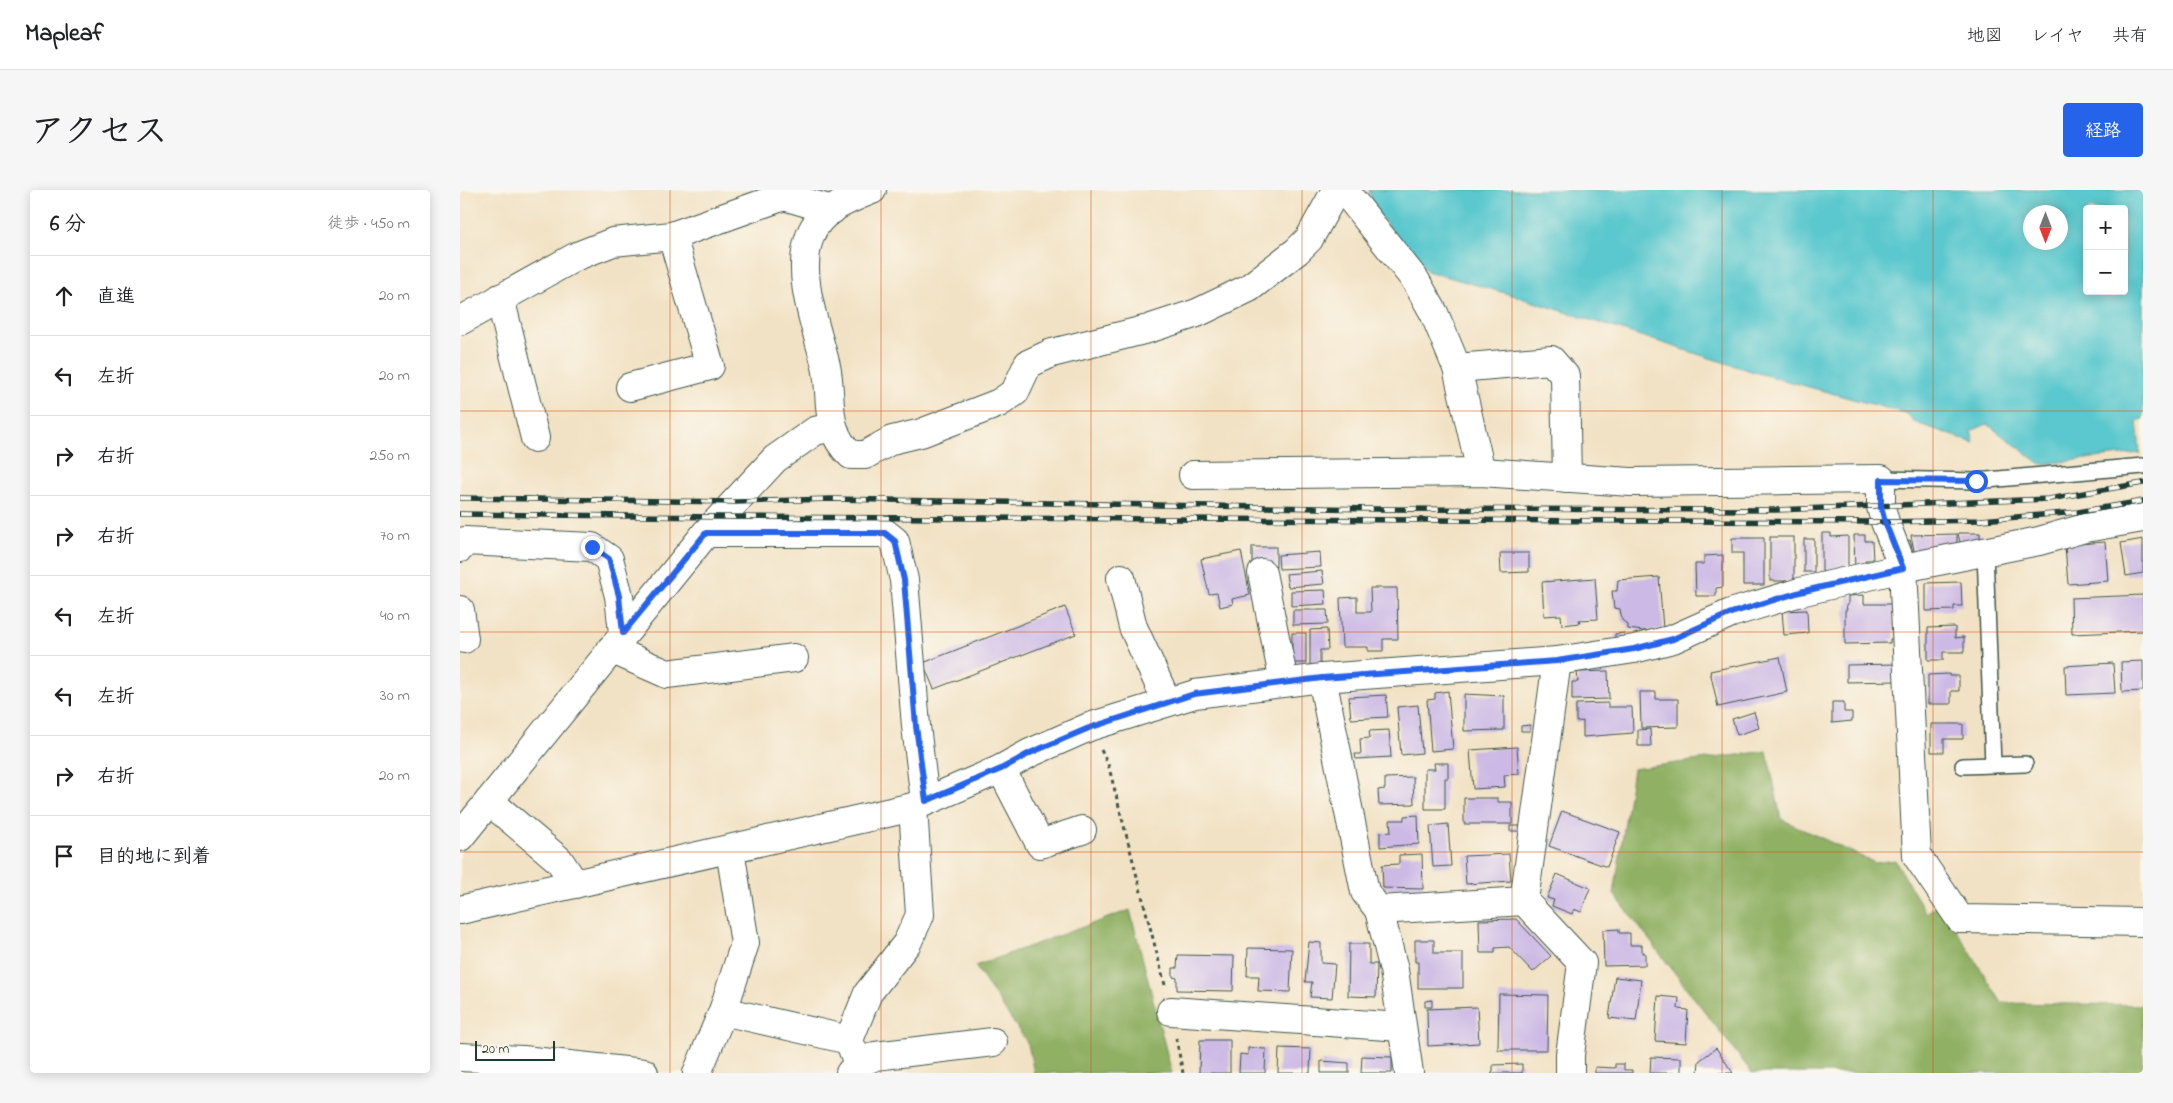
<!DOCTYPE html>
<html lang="ja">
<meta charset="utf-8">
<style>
:root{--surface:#fff;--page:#f6f6f6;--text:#202124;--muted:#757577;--line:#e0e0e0;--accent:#2563eb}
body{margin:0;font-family:"Indie Flower","Klee One",sans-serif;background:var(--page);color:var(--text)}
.controls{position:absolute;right:15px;top:15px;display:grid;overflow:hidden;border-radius:5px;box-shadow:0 2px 12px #0003}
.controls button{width:45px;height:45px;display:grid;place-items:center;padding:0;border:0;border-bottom:1px solid var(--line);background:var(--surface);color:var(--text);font:25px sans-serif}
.compass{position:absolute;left:1563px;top:15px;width:45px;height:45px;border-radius:50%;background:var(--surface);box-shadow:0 2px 12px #0003;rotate:180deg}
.scale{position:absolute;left:15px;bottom:12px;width:80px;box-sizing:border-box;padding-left:5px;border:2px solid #1f3d34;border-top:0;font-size:14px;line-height:18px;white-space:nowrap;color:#1f3d34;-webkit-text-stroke:4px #fbf7ec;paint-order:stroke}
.stop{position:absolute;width:15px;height:15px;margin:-11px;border:4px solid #2563eb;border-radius:50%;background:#fff}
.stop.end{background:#2563eb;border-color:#fff;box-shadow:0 1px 5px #0008}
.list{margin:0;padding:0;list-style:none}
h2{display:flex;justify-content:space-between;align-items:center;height:65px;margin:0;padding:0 20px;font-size:21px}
h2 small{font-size:16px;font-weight:400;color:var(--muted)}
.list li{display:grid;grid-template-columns:32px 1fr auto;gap:15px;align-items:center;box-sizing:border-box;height:80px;padding:0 20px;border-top:1px solid var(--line)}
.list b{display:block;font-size:19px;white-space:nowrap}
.list em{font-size:16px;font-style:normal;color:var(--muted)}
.icon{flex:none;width:28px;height:28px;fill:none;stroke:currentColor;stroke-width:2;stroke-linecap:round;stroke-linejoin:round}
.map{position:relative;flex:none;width:1683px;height:883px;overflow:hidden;border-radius:5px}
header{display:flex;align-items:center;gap:30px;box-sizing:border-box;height:70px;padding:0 25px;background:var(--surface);border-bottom:1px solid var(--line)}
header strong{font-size:24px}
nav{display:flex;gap:28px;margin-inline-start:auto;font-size:18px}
.intro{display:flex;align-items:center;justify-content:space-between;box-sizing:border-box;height:120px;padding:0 30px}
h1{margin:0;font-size:35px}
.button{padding:12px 22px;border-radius:5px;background:var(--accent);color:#fff;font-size:18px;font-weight:700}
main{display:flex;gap:30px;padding:0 30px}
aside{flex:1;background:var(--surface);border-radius:5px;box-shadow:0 2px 12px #0003}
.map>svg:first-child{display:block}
.forest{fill:#90b064;stroke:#58764c}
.water{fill:#5ac8ce;stroke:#3c8281;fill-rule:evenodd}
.building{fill:#ccb9e5}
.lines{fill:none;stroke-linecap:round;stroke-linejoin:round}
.service-casing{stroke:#3f564a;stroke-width:18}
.minor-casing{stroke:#3f564a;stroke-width:30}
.path{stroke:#3f564a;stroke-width:3;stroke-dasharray:4 4;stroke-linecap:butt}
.service{stroke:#fff;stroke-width:15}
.minor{stroke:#fff;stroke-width:28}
.rail-casing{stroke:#1f3d34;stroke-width:5.5}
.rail{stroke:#fbf7ec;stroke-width:4;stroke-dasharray:11;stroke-linecap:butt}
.route{stroke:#2563eb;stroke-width:6}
.grid{fill:none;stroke:#d45610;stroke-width:1;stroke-opacity:0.55}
</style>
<header>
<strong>Mapleaf</strong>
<nav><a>地図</a><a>レイヤ</a><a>共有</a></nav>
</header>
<div class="intro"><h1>アクセス</h1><a class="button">経路</a></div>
<main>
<aside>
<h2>6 分<small>徒歩 · 450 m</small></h2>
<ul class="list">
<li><svg class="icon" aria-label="ahead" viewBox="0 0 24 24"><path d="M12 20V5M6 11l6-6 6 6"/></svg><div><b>直進</b></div><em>20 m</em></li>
<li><svg class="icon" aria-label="left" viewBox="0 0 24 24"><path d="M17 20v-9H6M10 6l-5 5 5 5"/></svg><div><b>左折</b></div><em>20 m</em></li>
<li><svg class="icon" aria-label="right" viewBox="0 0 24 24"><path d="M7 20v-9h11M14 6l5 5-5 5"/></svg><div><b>右折</b></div><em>250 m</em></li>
<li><svg class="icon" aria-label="right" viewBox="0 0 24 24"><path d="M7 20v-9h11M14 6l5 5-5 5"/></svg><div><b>右折</b></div><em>70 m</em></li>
<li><svg class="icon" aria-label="left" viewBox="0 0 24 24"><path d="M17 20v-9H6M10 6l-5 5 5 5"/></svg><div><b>左折</b></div><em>40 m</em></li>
<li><svg class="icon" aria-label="left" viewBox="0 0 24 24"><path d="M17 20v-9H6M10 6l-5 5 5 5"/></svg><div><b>左折</b></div><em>30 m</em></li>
<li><svg class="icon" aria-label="right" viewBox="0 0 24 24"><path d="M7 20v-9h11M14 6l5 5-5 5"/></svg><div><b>右折</b></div><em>20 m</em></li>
<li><svg class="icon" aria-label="arrive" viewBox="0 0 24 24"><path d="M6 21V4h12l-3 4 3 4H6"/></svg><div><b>目的地に到着</b></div></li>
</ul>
</aside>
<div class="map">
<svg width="1683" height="883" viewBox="0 0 1683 883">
<rect width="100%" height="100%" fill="#fbf7ec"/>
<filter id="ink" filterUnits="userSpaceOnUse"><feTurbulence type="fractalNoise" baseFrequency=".02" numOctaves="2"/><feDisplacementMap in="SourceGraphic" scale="10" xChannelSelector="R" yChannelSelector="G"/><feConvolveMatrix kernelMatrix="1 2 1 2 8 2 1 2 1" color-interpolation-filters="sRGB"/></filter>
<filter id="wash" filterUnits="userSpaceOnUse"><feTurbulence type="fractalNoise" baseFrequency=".0096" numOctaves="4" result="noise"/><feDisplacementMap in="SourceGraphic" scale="20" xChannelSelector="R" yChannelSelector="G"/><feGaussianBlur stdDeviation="1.12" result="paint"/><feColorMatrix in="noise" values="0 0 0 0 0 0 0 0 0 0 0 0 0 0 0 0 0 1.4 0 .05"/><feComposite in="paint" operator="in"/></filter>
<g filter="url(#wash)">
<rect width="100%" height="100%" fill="#f2e2c5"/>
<g class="forest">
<path d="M1307,561L1321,629L1415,673L1435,670L1466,723L1480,714L1542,813L1683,815V883H1292L1154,704L1173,579Z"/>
<path d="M670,720L712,883H574L568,854L515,776Z"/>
</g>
<path class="water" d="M909,0H1683V229L1677,231L1680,263L1581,274L1527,234L1511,241L1514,253L1454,232L1448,224L1294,182L1052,105L967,81L914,19ZM1627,19H1664V101H1627ZM1570,22H1600V52H1570Z"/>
<g id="blocks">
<g class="building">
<path d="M1362,343H1371V347L1388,346V382H1362Z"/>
<path d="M1498,343H1520V351L1501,357Z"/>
<path d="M1497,344V354L1455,366L1451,345Z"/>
<path d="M1394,345H1405V351H1412L1413,370H1405V381H1395Z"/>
<rect x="1310" y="347" width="24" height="44"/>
<path d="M1272,348H1304V395H1283V363H1272Z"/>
<rect x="1344" y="349" width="10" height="33"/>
<path d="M1683,349V383L1666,386L1661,353Z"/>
<path d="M1450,350L1454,368L1445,351Z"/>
<path d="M1645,352L1648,391L1608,394L1605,355Z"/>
<rect x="792" y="357" width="24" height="20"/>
<path d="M781,361L790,405L772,409L773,414L760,417L757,403L749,404L741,369Z"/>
<path d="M860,362L861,377L819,379L818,365Z"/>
<path d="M1040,363H1069V382L1041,383Z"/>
<path d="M1263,365V397L1256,398V406H1236L1235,374H1244V366Z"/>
<path d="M862,381L864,394L828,397L826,384Z"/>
<path d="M1199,387L1203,439L1183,441L1168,439V435L1162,430L1160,419L1154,418L1152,401H1157L1158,390Z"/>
<path d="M1135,388L1138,429L1119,430L1120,433L1102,435L1101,425L1084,426L1082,392Z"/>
<path d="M1501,392L1502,416H1494V420L1466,421V393Z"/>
<path d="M910,398H937L938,449H923V461H908V457H882L880,408L897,407V422H911Z"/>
<path d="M865,400L866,414L831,416V401Z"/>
<path d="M1404,405V414H1433L1434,449H1430V453L1385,454V420H1387L1386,415H1388V406Z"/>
<path d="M1683,405V441L1612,444L1611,408Z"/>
<path d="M605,417L616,444L474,499L463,473Z"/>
<path d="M833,420H867L868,434L833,435Z"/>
<path d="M1347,420L1348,443L1324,445L1322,421Z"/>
<path d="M1495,437V448L1504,447V462H1483V470H1468V438Z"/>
<path d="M867,439L868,460H860V475H850V440Z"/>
<rect x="832" y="443" width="14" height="30"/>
<path d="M1164,443V449H1155V444Z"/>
<path d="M1320,467L1327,502L1258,517L1250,481Z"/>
<path d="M1683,471V501L1662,502L1661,472Z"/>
<path d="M1653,473L1655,503L1606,505L1605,476Z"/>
<path d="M1436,474V491L1387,492V475Z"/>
<path d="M1148,481L1149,509L1112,510V492H1118L1117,482Z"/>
<path d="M1489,484V486H1499V501H1491V514H1468V485Z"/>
<path d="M988,501L993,559L971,561L967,510L975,509V503Z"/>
<path d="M1180,502H1196V509H1218V537L1181,538Z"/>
<path d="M1004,504L1044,506V540L1004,541Z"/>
<path d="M926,505L928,527L891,529L889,507Z"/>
<path d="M1372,512H1384V522H1392V531L1372,533Z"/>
<path d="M1148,513V517H1172L1173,543L1123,547V531L1116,532V514Z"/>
<path d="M958,515L962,563L941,565L937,517Z"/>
<path d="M1294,522L1299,538L1277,545L1272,529Z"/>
<path d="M1471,534H1503V549H1484V562H1471Z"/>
<path d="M1070,535V541H1061V536Z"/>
<path d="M1190,539L1191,556H1178V540Z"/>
<path d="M929,540L931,567L896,569L895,564H901L900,549L910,548L909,541Z"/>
<path d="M1057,557L1059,584L1044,585L1045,597L1013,599L1010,560Z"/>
<path d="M974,573H988V588H985V619H965V579H975Z"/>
<path d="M953,587L954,614L919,615L918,600L925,599V588Z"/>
<path d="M1004,608H1038V612H1052V634H1004Z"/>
<path d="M1102,621L1160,642L1147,677L1089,656Z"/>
<path d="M958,625L959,654L920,657V643L931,642L930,630H944V626Z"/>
<path d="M988,634L991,676L973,677L970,636Z"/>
<rect x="1050" y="636" width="11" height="5"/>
<path d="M962,664L963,699L923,698L922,675L939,674V665Z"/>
<path d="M1049,664L1051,691L1006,694L1004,666Z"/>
<path d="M1097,684L1130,698L1121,722L1114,719L1112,724L1092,716L1094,710L1087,708Z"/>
<path d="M1056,729L1091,766L1073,782L1049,757L1035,758V763H1020L1019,730Z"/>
<path d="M1159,739V743H1170V755H1182V763H1185V775L1144,776L1143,740Z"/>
<path d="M955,750H974V763H1003V798H958V772H955Z"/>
<path d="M849,752L861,753V773L875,774L872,808L850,807L852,792H845Z"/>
<path d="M889,754H909V774H917L916,807L888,806Z"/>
<path d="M788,758L832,759L830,802L798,801L799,786H787Z"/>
<path d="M718,765L774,766L773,801L717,800V788L713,787V778H717Z"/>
<path d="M1155,787L1181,790L1176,831L1149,828Z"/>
<path d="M1039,804L1088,805L1087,860H1038Z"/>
<path d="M1198,806L1219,808L1218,819L1228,820L1226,853L1195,851Z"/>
<path d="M972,810V817H965V811Z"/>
<path d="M1017,817L1019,853L968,856L967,819Z"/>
<path d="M740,850H770V883H739Z"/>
<path d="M788,858L806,859L805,883H779L780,864L788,865Z"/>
<path d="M819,858L851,859L850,883H818Z"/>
<path d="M1256,858L1273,883H1238L1239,871Z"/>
<path d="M902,866L932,867V883H901Z"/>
<path d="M1191,867L1221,868V883H1190Z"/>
<path d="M861,871L889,873V883H861Z"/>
<path d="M1062,874V883H1031L1033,881V875Z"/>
<path d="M1155,874H1164V880H1172V883H1135V877L1155,878Z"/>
</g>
</g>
</g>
<g filter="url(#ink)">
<use href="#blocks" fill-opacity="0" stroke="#3f564a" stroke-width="1"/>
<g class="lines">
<defs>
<g id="service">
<path d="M1421,289L1516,291L1683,276"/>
<path d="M1525,362L1533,575"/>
<path d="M1503,576L1565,574"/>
</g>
<g id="minor">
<path d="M412,0C389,9 359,20 350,46C335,86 357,138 366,176C373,208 363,240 391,265H405L432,250L461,243L539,213L555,202L568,174L592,163L688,139L737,123L789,98L837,61L849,49L876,0"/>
<path d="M884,0L956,91L974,123L997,178L1021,282"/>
<path d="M40,108L75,248"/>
<path d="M0,131L117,66L153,52L212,46L324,6L372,20"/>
<path d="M997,178L1091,170L1105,186L1107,288"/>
<path d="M170,197L250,176L212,46"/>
<path d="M733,285L1021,282L1171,292L1421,289V317L1425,332L1443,378L1457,666L1500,729L1683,732"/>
<path d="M246,343H425L435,351L444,390L456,536L465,611"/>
<path d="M0,358L5,351L132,357L149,369L159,406L163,443"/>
<path d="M802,383L824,492"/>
<path d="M661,388L673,437L707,512"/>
<path d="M0,420L4,449"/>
<path d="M151,459L207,484L334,468"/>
<path d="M1097,471L1064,711L1122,773L1110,865V883"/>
<path d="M862,488L905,702L919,720L1064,711"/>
<path d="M541,579L580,654L622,640"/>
<path d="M29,611L99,670L115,694"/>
<path d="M0,647L246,343L315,269L355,241L373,237"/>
<path d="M0,720L453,617L541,579L570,563L629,537L735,504L862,488L1097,471L1174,459L1213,449L1271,423L1340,402L1443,378L1579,351L1625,338L1683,328"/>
<path d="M919,720L934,780L949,883"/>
<path d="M263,821L389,850"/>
<path d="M711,821L941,837"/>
<path d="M0,867L63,870L184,883"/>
<path d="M398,874L389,850L408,803L447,753L460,725L453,617"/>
<path d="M237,883L263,821L285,753L270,660"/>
<path d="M390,883L398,874L415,866L533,852"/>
</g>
</defs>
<use href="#service" class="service-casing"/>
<use href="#minor" class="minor-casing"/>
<g class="path">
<path d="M641,560L648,574L705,795"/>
<path d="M716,848L723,883"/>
</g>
<use href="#service" class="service"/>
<use href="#minor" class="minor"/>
<defs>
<g id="rail">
<path d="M0,308L276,312L371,309L913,319L1316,320L1589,309L1683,293"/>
<path d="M0,324L261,327L1425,332L1521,330L1618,322L1683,311"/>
</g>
</defs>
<use href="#rail" class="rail-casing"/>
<use href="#rail" class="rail"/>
</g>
</g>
<g class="lines" filter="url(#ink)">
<path class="route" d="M132,357L149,369L159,406L163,443L246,343H425L435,351L444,390L456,536L466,611L541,579L570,563L629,538L734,504L862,488L1097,471L1174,459L1213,449L1271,423L1340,402L1443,378L1425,332L1421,317V290L1516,291"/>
</g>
<path class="grid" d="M210,0V883M421,0V883M631,0V883M842,0V883M1052,0V883M1262,0V883M1473,0V883M0,221H1683M0,442H1683M0,662H1683"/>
</svg>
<div class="controls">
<button>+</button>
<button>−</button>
</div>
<svg class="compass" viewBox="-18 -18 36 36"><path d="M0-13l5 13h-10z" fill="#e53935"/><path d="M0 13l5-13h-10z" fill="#757577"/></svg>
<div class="scale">20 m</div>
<div class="stop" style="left:1516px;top:291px"></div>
<div class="stop end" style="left:132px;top:357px"></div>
</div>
</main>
